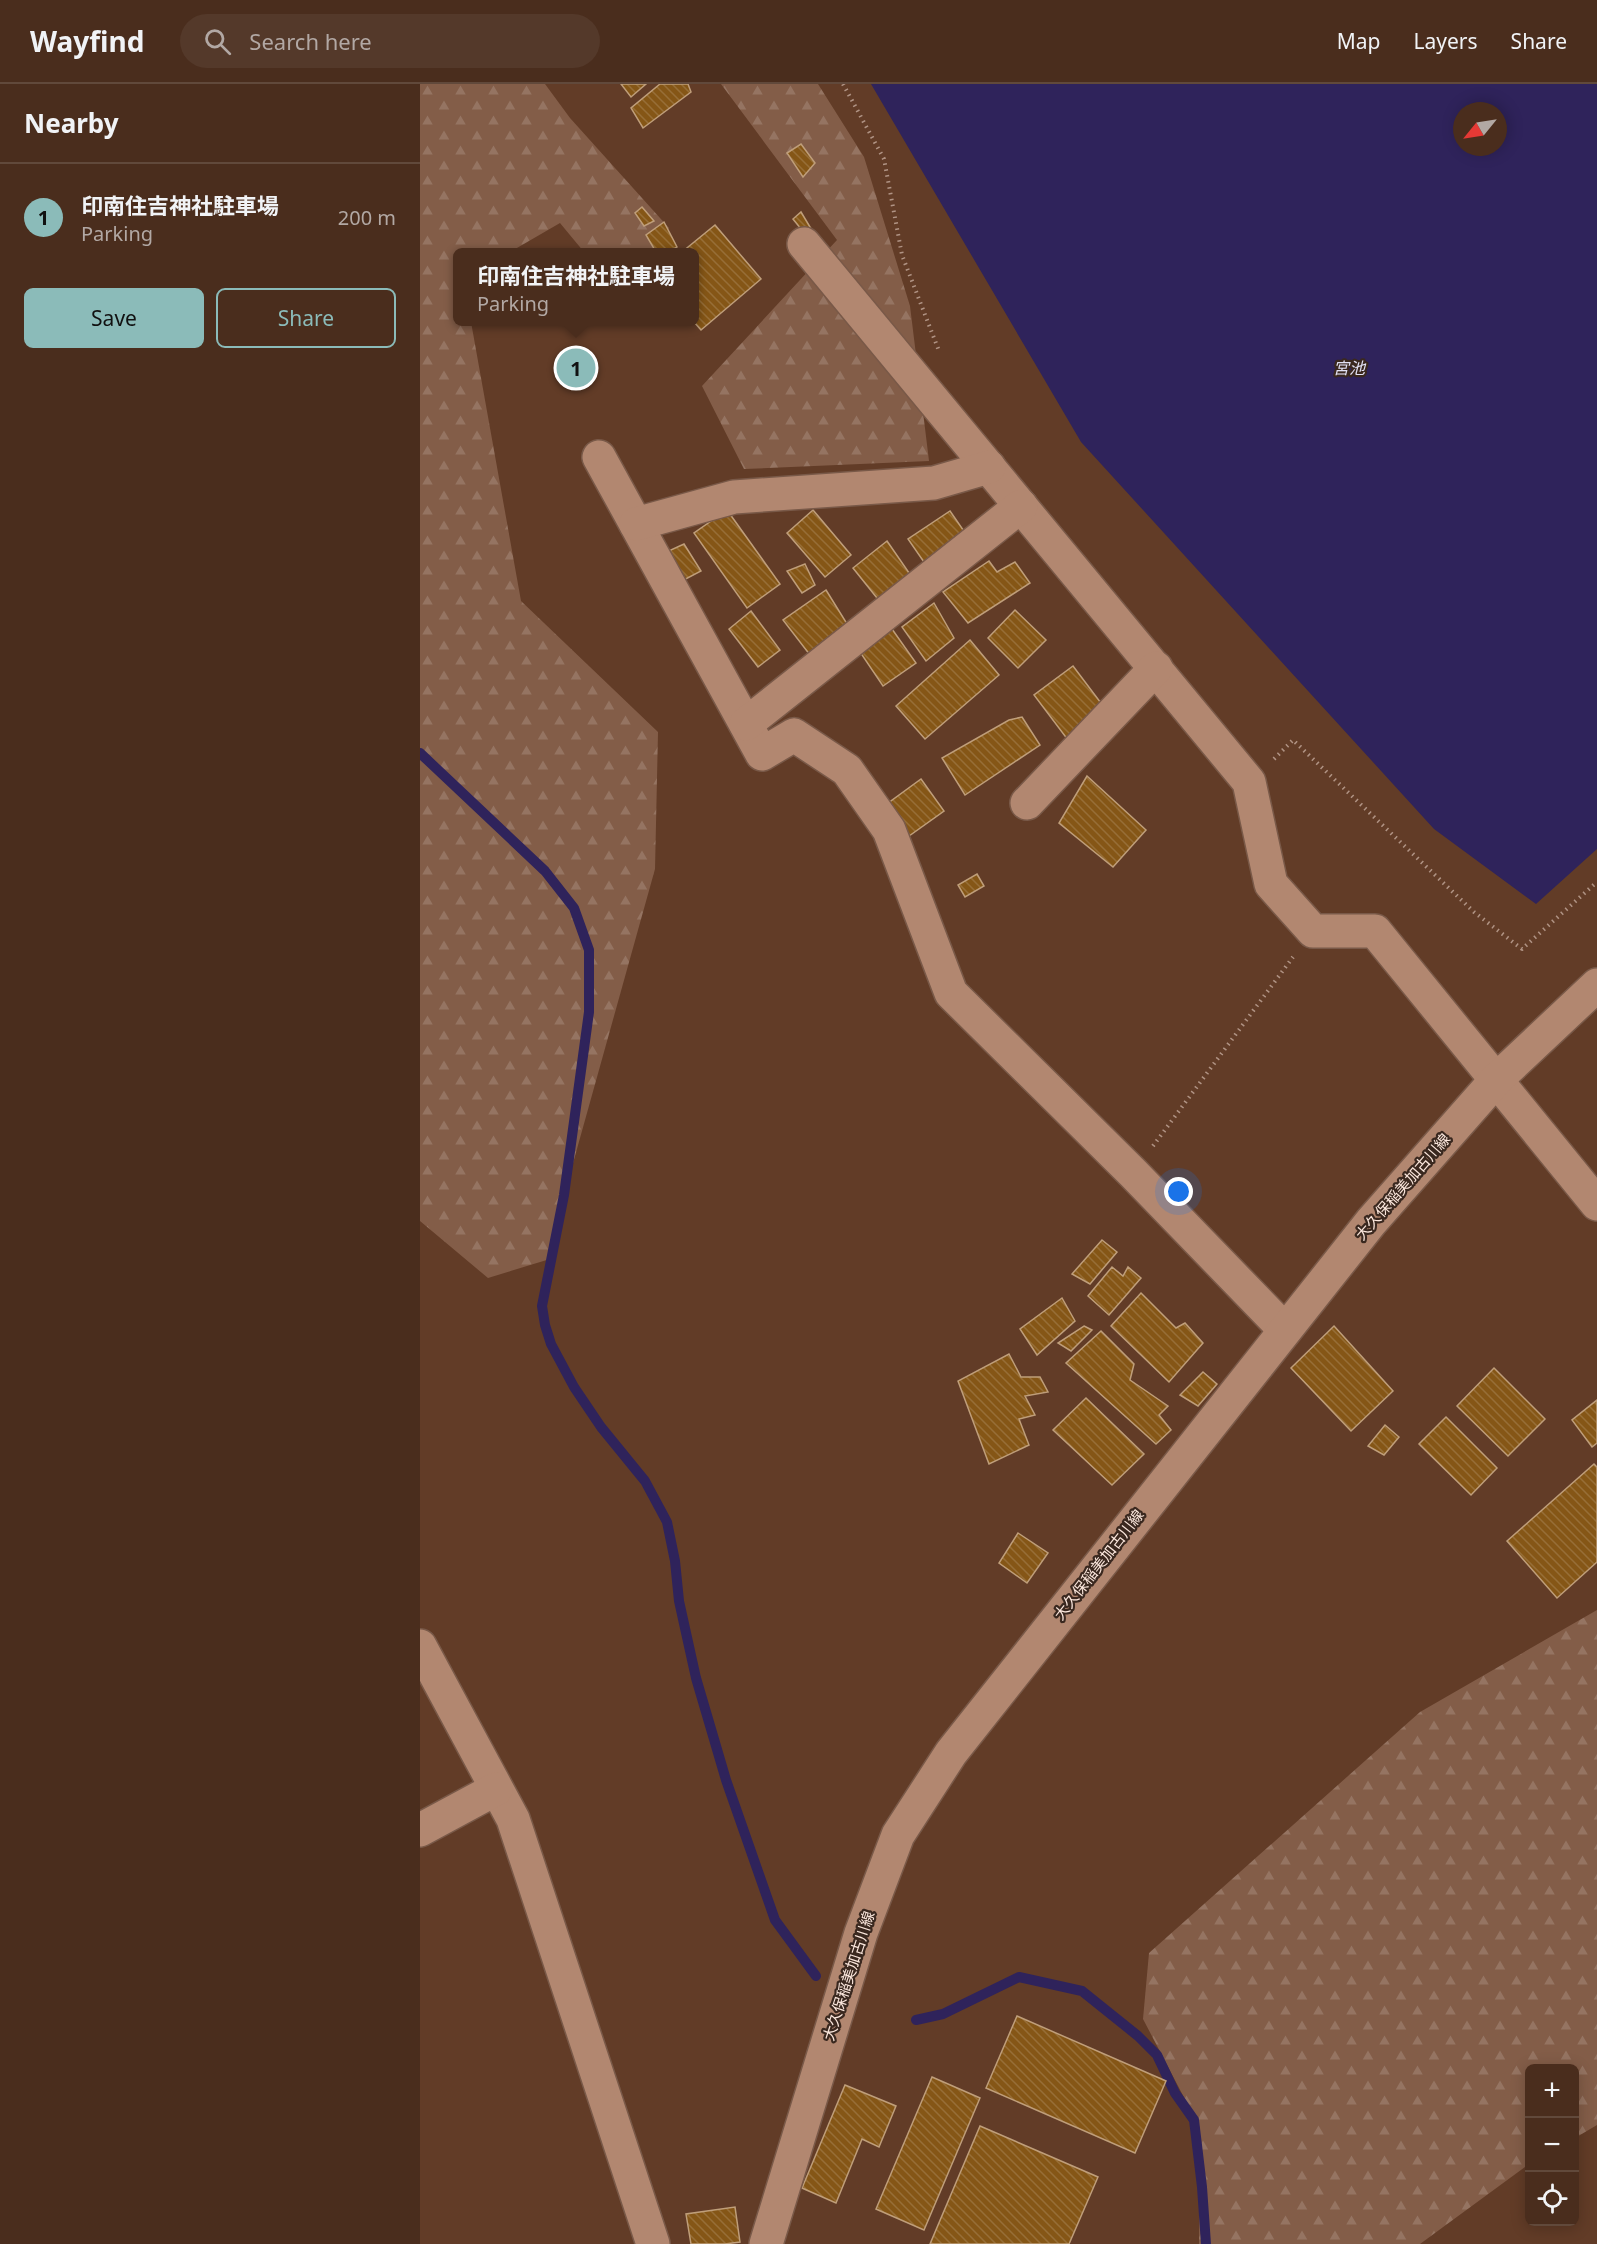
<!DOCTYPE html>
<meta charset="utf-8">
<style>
:root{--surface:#4a2d1d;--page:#54392a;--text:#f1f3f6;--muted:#b2a8a4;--line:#61493b;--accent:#8bbbb9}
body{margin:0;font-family:"Noto Sans","Noto Sans JP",sans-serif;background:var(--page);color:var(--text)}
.controls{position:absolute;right:18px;bottom:18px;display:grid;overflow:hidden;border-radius:9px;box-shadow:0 3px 15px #0003}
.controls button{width:54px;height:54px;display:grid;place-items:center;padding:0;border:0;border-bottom:2px solid var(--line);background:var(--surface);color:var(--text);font:30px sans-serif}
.compass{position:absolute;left:1033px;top:18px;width:54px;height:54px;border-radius:50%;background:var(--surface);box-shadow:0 3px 15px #0003;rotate:240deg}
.you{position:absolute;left:759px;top:1108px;width:21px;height:21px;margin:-15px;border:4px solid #fff;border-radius:50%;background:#1a73e8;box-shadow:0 0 0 9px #1a73e833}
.badge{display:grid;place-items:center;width:39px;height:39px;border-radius:50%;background:var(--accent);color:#111;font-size:20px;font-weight:700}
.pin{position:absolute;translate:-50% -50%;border:3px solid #fff;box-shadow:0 2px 6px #0006}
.popup{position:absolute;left:33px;top:164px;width:246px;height:78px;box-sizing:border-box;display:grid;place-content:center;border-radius:9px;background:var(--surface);filter:drop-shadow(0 2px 4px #0005);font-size:20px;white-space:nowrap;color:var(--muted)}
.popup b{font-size:22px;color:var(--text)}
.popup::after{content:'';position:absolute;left:50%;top:100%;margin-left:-12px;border:12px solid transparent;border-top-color:var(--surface)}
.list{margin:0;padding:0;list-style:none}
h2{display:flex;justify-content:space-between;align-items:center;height:78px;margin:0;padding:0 24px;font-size:26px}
h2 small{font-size:20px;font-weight:400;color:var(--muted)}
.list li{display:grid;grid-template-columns:39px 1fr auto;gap:18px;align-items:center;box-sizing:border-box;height:108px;padding:0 24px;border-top:2px solid var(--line)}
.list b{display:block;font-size:22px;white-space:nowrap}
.list p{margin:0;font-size:20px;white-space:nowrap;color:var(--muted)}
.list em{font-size:20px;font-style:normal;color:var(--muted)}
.actions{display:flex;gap:12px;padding:18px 24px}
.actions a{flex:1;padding:14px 0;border:2px solid var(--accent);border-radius:9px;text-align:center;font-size:21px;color:var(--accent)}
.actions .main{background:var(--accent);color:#111}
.icon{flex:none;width:33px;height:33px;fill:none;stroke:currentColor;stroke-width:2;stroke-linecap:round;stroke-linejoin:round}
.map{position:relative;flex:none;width:1177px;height:2160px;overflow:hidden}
header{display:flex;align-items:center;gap:36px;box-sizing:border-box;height:84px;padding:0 30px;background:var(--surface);border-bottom:2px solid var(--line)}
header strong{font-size:28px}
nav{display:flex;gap:33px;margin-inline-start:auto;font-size:21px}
.search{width:420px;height:54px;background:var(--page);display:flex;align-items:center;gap:15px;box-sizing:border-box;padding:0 21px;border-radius:33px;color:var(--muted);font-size:22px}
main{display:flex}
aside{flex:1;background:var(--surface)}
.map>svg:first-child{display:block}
.forest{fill:url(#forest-firs)}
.water{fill:#2f235b;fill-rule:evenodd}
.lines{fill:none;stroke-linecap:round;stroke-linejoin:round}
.stream{stroke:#2f235b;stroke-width:10}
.building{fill:url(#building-back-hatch);stroke:#bf9e7a;stroke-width:1.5}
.minor-casing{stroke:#795948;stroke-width:36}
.secondary-casing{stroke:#795948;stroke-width:36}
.path{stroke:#b09384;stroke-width:4;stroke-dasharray:1.5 4.5;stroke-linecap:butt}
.minor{stroke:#b28770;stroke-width:33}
.secondary{stroke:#b28770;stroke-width:33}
.labels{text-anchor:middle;stroke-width:4.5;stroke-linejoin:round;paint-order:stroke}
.street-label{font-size:15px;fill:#fce8de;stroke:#3a281f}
.water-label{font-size:16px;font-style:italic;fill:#e2e1f4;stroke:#3a281f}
</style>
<header>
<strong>Wayfind</strong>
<div class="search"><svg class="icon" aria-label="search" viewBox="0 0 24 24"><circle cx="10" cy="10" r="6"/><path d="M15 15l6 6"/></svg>Search here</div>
<nav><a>Map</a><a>Layers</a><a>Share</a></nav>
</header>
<main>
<aside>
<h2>Nearby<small></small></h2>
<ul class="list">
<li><span class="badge">1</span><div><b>印南住吉神社駐車場</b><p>Parking</p></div><em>200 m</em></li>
</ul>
<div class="actions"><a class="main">Save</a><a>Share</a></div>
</aside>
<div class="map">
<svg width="1177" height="2160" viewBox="0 0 1177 2160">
<defs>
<pattern id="forest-firs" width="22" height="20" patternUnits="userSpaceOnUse" patternTransform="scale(1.5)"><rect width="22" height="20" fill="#835d48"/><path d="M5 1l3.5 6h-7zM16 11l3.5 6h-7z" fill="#957462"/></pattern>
<pattern id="building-back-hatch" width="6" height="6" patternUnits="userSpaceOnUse" patternTransform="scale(1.5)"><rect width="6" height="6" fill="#855616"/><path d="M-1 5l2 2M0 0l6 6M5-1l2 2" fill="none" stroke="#976e37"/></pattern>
</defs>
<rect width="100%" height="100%" fill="#623c27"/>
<g class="forest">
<path d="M0,0H125L150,34L249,144L234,168H164L140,139L90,168H38V238H51L101,517L238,648L235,785L143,1115L130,1175L68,1194L0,1137Z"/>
<path d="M301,0H398L444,73L490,222L509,377L324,385L282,302L417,156Z"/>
<path d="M1177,1526V2041L1155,2054L1154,1984H1110L1109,2080L1000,2160H779L780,2044L723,1935L729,1869L1000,1628Z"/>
</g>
<path class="water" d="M451,0H1177V765L1116,820L1014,745L661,358ZM1042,27H1078V63H1042Z"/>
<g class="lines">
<g class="stream">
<path d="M0,669L125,787L154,824L169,866V928L144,1111L122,1222L125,1241L131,1260L154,1303L181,1343L225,1397L247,1438L255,1477L259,1517L276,1594L306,1696L355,1836L396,1892"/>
<path d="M496,1936L523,1930L599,1893L662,1907L718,1952L737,1971L755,2009L774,2036L782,2103L786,2160"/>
</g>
</g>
<g class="building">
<path d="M201,0H226L211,13Z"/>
<path d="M240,0H268L271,8L223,44L211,24Z"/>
<path d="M381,60L395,79L383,93L367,69Z"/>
<path d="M222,123L234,137L224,142L215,129Z"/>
<path d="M381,128L396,153L390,156L373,135Z"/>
<path d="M244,138L257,163L249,168H236L226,151Z"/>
<path d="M295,141L341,195L281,246L274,238V168H262Z"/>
<path d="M307,426L360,500L327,524L274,449Z"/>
<path d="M393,426L431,471L405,493L367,449Z"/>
<path d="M530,427L548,453L506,481L488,455Z"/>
<path d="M467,457L494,496L461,519L433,484Z"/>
<path d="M264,460L281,487L258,499L242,470Z"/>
<path d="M569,477L577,488L595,478L610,499L548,539L523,508Z"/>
<path d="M385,480L395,501L382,509L367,487Z"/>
<path d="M406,506L429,543L390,571L363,536Z"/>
<path d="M514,519L534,554L506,577L482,543Z"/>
<path d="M595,526L626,556L598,584L568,554Z"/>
<path d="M331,527L360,566L338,583L309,545Z"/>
<path d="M472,545L496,579L463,602L440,568Z"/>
<path d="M550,556L579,591L505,655L476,622Z"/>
<path d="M653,582L687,627L648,656L614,611Z"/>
<path d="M602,633L620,661L545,711L522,674L589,636Z"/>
<path d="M667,692L726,746L693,783L639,739Z"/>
<path d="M501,695L524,727L482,757L460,725Z"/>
<path d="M557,790L564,802L545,813L538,801Z"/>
<path d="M682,1156L697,1168L670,1200L652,1190Z"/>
<path d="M692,1183L703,1192L708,1183L721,1194L689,1231L668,1212Z"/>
<path d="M721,1209L756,1244L765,1239L783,1259L749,1298L691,1242Z"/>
<path d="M642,1214L655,1237L617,1271L600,1245Z"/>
<path d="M664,1242L672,1246L651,1267L638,1259Z"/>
<path d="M914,1242L973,1307L931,1347L871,1284Z"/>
<path d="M681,1247L714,1280L710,1296L748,1322L739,1331L751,1346L736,1360L646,1279Z"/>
<path d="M589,1270L601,1293H620L628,1308L605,1312L615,1331L599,1335L609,1361L569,1380L538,1297Z"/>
<path d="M1074,1284L1125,1335L1088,1372L1037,1322Z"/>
<path d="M783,1288L797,1300L778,1322L760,1311Z"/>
<path d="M666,1314L724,1370L692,1401L633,1346Z"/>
<path d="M1177,1316V1359L1172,1363L1152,1336Z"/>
<path d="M1026,1333L1077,1384L1051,1411L999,1360Z"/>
<path d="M965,1341L979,1353L964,1371L948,1362Z"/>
<path d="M1174,1380L1177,1383V1478L1137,1514L1087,1457Z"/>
<path d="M598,1449L628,1469L607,1499L579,1479Z"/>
<path d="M597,1932L746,1997L715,2069L566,2004Z"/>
<path d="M512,1993L560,2014L504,2146L456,2125Z"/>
<path d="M425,2001L476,2022L459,2063L442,2055L416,2119L382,2104Z"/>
<path d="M560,2042L678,2093L649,2160H510Z"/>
<path d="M315,2123L320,2158L305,2160H271L266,2130Z"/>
</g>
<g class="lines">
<defs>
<g id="minor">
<path d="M384,160L829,698L851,800L893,847H955L1177,1120"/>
<path d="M179,373L342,670L374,651L427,686L469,746L531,909L713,1089L865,1246"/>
<path d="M216,440L314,413L514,399L569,383"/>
<path d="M326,640L601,422"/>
<path d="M607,719L736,584"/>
<path d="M0,1562L93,1735L233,2160"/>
<path d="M0,1746L76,1705"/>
</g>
<path id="secondary" d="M346,2160L441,1849L478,1751L531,1669L951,1138L1076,996L1177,901"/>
</defs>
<use href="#minor" class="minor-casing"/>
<use href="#secondary" class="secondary-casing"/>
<g class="path">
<path d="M423,0L464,75L482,171L519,267"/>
<path d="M854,675L873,656L1054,828L1102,865L1177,798"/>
<path d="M733,1062L873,873"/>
</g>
<use href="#minor" class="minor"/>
<use href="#secondary" class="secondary"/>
</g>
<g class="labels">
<g class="street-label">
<text transform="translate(983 1103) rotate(-49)" y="5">大久保稲美加古川線</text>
<text transform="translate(679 1481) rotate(-52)" y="5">大久保稲美加古川線</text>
<text transform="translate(429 1892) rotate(-72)" y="5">大久保稲美加古川線</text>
</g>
<g class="water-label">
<text x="929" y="290">宮池</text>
</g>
</g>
</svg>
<div class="controls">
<button>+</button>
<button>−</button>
<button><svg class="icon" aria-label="locate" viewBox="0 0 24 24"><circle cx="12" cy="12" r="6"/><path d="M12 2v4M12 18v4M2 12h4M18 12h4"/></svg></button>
</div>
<svg class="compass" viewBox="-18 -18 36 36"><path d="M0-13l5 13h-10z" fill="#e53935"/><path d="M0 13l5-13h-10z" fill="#b2a8a4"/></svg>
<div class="you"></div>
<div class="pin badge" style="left:156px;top:284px">1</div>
<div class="popup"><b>印南住吉神社駐車場</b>Parking</div>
</div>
</main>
